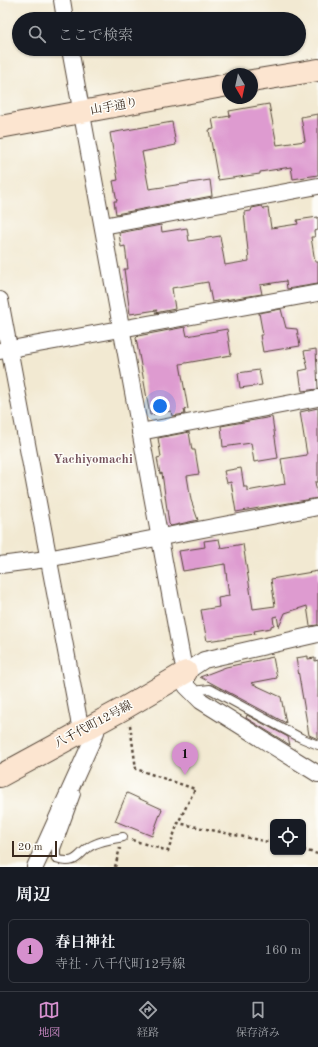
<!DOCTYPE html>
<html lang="ja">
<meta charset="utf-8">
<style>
:root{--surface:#171b24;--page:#20242c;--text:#f1f3f6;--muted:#9ea1a6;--line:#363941;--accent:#d690ce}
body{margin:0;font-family:"Old Standard TT","Noto Serif JP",serif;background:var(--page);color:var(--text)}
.controls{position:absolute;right:12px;bottom:12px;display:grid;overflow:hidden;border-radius:6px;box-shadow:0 1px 3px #0004}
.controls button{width:36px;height:36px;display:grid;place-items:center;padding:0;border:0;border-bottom:1px solid var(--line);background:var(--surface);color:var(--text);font:20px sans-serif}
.compass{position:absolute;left:222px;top:68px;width:36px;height:36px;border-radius:50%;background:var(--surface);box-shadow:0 1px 3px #0004;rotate:171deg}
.scale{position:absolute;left:12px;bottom:10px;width:45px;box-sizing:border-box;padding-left:4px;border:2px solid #3b2a1e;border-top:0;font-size:11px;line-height:14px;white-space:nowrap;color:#3b2a1e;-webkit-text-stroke:3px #fdfcf7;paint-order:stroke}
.you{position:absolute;left:160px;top:406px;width:14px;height:14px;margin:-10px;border:3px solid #fff;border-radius:50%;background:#1a73e8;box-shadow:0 0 0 6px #1a73e833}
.badge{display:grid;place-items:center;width:26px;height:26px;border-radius:50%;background:var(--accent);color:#111;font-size:13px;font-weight:700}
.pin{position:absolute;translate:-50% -33px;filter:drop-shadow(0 1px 2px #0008)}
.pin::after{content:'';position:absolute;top:21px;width:14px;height:12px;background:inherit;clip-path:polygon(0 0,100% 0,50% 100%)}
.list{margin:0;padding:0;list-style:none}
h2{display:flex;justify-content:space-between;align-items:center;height:52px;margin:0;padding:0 16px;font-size:17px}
h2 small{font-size:13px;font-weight:400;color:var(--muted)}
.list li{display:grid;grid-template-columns:26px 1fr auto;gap:12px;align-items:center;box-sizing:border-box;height:64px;margin:0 8px 8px;padding:0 8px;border:1px solid var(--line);border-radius:6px}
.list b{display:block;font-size:15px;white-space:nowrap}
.list p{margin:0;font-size:13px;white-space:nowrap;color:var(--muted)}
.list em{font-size:13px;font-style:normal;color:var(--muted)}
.icon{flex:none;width:22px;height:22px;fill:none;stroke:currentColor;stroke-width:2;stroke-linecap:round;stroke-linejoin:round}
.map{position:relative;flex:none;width:318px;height:867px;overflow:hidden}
.search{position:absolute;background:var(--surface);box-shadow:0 1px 3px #0004;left:12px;right:12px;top:12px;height:44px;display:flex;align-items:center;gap:10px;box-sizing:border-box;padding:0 14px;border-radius:22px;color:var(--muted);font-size:15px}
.sheet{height:124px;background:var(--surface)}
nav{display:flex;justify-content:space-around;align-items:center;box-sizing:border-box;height:56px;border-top:1px solid var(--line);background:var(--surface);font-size:11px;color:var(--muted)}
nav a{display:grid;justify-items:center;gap:2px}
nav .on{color:var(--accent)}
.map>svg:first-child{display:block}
.building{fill:#de9bd0}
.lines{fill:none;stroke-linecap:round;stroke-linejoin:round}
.lane-casing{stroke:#564739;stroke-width:10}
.street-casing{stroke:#564739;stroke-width:18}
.secondary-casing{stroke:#564739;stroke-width:24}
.path{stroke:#564739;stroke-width:2.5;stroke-dasharray:3 3;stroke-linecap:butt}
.lane{stroke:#fff;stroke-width:8}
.street{stroke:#fff;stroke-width:16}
.secondary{stroke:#fce5d0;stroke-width:22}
.labels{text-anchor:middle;stroke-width:3;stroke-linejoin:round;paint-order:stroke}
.street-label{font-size:12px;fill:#3b2a1e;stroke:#fdfcf7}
.neighbourhood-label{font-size:13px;font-weight:bold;fill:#74525c;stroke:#fdfcf7}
</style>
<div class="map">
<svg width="318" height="867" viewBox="0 0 318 867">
<rect width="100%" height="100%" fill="#fdfcf7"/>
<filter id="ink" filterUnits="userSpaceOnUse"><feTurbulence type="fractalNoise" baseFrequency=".025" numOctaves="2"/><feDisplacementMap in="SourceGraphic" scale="8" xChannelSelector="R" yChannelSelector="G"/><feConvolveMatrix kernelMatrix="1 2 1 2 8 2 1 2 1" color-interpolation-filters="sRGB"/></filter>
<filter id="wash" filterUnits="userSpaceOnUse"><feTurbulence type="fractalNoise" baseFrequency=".012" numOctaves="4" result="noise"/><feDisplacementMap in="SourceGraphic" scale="16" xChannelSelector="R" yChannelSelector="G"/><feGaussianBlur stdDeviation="0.9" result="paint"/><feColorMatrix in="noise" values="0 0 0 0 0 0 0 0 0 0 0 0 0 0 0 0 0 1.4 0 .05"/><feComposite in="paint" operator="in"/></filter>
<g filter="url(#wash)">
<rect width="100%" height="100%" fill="#f2e9d2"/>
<g id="blocks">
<g class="building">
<path d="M269,104L277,145L305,141L301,117L318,114V175L293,179L291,167L260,172V174L218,180L209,130L214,129L212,119L230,116L229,111Z"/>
<path d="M172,122L176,145L142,152L149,189L210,180L212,196L116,214L114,201H117L113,181L118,180L110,133Z"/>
<path d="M262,206L264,209L268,208L271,228L298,224L297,220L318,217V230L314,231L315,237H311L315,262H318V284L287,289L286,281L260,285L262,294L212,302L208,282L172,288L175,309L155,313L157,310L130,314L124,269H128L125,246L121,247L119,233L161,225L162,232L187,228L189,241L220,236L225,265L249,261L244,212L251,211L252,208Z"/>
<path d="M281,309L286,328L297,329L300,346L263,352L260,335H263L259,313Z"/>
<path d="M185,327L187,336L227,329L231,355L180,364L188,409L184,410L185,414L172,416L171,411L150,415L136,338L138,336Z"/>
<path d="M316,349L318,389L302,391L299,371L308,369L304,351Z"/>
<path d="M259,370L262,385L240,388L238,373Z"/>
<path d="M318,408V482H315L318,498L236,512L231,482L227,483L224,471L241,468L244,487H247V491L285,484L281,459L307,455L300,412Z"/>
<path d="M272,417L278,458L254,462L251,443L223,447L221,426Z"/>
<path d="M189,432L192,450H195L199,474L187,476L191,500L198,520L171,526L169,524L162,473L160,474L157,458L161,457L158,438Z"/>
<path d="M219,539L221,548L243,544L253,609L275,606L271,579L318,571V625L310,626L307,606L285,613L279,627L277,616L273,617L274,625L271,626V628L254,631L255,634L207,641L201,610L219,607L218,598L229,596L225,564L183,571L179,551L205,547L204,541Z"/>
<path d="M308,656V659L315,658V661L318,660V739L309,735L296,658Z"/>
<path d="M273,657L277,678L251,683L281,697L286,723L200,677L226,667Z"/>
<path d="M247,715L288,737L290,745L246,718Z"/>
<path d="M127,793L162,809L152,836L115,821Z"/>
</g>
</g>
</g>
<g filter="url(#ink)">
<use href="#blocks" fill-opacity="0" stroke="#564739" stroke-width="1"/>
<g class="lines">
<defs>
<g id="lane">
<path d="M192,691L210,689L301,738L318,745"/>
<path d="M76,794L56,849V859C80,867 78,850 95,844C104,840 114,839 123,837"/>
</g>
<g id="street">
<path d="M62,0L65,19"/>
<path d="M70,49L182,659L186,672V686L201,701L318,774"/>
<path d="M103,226L318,186"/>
<path d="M0,300L81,731"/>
<path d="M0,351L318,293"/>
<path d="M140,432L318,398"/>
<path d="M0,565L47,559L318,507"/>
<path d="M186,672L204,660L318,634"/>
<path d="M35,867L96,732L90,727"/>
</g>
<g id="secondary">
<path d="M252,81L318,70"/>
<path d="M0,127L228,85"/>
<path d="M0,776L123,709L186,672"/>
</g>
</defs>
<use href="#lane" class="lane-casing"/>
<use href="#street" class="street-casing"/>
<use href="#secondary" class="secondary-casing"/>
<g class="path">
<path d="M130,725L136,769L195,789L178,823"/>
<path d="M132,840L168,851L178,823L273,843"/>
<path d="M303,850L318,854"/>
<path d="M115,867L120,848"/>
</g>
<use href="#lane" class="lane"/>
<use href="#street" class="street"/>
<use href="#secondary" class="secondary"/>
</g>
</g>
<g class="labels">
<g class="street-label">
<text transform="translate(114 106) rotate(-10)" y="4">山手通り</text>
<text transform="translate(93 724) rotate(-28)" y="4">八千代町12号線</text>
</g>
<g class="neighbourhood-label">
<text x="93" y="463">Yachiyomachi</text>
</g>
</g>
</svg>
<div class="controls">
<button><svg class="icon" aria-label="locate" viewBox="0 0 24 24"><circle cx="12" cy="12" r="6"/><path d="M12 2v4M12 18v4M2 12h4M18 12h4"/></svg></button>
</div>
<svg class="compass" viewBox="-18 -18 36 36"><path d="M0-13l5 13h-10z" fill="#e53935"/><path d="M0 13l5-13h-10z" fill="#9ea1a6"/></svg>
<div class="scale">20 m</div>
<div class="you"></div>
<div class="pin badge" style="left:185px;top:775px">1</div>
<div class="search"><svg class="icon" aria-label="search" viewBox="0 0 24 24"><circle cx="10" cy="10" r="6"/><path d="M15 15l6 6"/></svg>ここで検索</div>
</div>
<section class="sheet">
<h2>周辺<small></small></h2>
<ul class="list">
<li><span class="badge">1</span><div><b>春日神社</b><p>寺社 · 八千代町12号線</p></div><em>160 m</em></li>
</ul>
</section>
<nav>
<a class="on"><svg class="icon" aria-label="map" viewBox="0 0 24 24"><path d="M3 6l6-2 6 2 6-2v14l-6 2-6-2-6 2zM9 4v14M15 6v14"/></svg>地図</a>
<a><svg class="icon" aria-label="directions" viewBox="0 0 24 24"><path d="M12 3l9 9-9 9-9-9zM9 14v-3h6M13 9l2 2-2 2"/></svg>経路</a>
<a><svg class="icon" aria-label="saved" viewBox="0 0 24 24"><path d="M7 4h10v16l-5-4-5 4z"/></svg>保存済み</a>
</nav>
